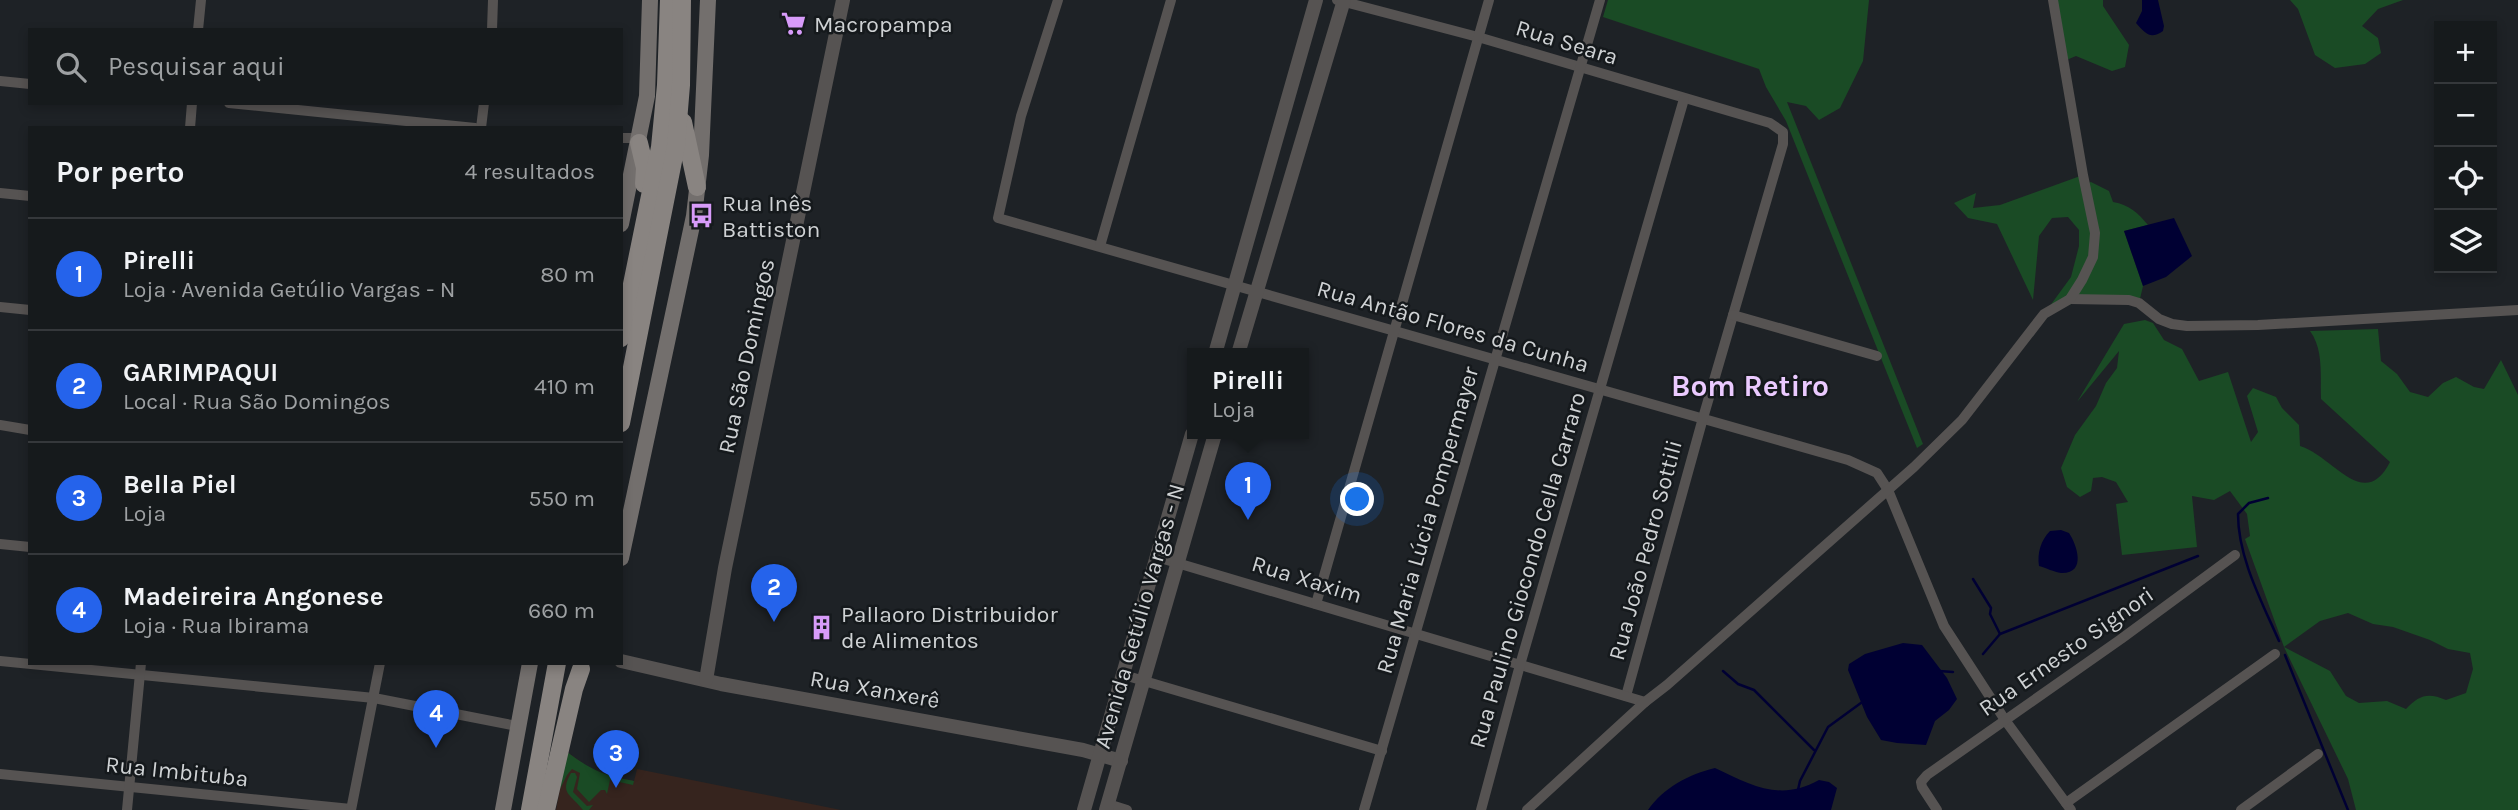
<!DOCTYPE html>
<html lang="pt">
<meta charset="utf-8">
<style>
:root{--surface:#161a1c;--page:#1f2325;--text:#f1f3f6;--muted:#9ea1a3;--line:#35383b;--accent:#2563eb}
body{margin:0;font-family:Karla,sans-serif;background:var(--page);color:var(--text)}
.controls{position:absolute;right:21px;top:21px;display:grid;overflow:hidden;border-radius:0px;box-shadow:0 4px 10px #0003}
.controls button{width:63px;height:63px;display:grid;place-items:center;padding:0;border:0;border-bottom:2px solid var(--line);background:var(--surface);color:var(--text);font:35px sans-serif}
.you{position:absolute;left:1358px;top:500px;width:24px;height:24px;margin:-18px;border:5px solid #fff;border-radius:50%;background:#1a73e8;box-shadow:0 0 0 10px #1a73e833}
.badge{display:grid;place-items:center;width:46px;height:46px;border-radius:50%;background:var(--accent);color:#fff;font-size:23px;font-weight:700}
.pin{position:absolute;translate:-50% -58px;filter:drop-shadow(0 2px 4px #0008)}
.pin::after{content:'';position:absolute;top:37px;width:24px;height:21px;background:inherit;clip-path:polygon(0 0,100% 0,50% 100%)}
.popup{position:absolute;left:1187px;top:348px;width:122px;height:91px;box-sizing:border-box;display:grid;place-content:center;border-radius:0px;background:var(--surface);filter:drop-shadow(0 2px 5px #0005);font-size:23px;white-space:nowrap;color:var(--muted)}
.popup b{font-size:26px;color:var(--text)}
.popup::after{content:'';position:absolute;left:50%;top:100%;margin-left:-14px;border:14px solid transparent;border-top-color:var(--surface)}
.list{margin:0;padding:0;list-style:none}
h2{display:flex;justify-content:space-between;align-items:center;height:91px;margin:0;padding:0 28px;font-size:30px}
h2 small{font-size:23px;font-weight:400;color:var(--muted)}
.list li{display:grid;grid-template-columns:46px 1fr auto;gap:21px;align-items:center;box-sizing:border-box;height:112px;padding:0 28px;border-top:2px solid var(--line)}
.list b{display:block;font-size:26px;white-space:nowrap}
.list p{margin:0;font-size:23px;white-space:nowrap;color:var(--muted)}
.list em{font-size:23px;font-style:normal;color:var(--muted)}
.icon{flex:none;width:38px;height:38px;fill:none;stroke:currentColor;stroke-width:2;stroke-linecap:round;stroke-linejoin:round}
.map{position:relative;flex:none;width:2518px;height:810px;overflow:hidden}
.search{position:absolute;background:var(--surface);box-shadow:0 4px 10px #0003;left:28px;top:28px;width:595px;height:77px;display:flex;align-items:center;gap:18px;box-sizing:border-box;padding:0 24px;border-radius:0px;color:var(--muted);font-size:26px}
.panel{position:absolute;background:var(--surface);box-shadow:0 4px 10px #0003;left:28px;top:126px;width:595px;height:539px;border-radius:0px}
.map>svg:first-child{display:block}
.commercial{fill:#36241e}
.green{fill:#1a4b25;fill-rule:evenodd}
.water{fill:#003}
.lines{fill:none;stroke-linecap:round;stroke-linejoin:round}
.stream{stroke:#003;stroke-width:2.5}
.minor{stroke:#565352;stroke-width:10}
.tertiary{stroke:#565352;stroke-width:14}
.secondary{stroke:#736f6d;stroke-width:16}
.primary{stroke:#898481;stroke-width:18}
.labels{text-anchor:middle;stroke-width:5;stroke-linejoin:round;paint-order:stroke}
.poi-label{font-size:23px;fill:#cfd2d4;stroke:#15191c;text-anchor:start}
.street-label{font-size:23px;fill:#cfd2d4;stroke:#15191c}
.district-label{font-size:30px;font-weight:bold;fill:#ebcaff;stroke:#15191c}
</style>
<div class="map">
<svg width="2518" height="810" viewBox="0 0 2518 810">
<rect width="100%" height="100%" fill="#1e2226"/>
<path class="commercial" d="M567,752L592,770L609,776L634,781L637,769L841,810H556Z"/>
<g class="green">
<path d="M1608,0H1869L1863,61L1840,108L1819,120L1806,106L1787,102L1923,444L1917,448L1786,121L1766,87L1759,69L1603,17Z"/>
<path d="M2053,0H2103V6L2129,45L2125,67L2112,71L2076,56L2064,61Z"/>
<path d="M2290,0H2403L2378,9L2362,26L2378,38L2381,53L2365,64L2335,68L2315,55L2298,9Z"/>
<path d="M2083,175L2085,184L2091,182L2109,191L2113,202C2130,205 2138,213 2148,225L2124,231L2143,286L2139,303L2082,300L2044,314L2071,277L2079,246V230L2068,217L2052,218L2039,236L2033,300L1997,224L1968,218L1954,203L1976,193L1973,208L2000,205Z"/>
<path d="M2145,320L2153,323L2164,340L2182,349L2199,381L2228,372L2251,442L2258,432L2247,396L2253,388L2276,397L2282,408L2299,425L2300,446C2332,455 2364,513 2390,462L2321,399C2320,376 2324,350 2310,331L2378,329L2381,361L2397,374L2410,392L2428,397L2443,383L2456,377L2474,387L2484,389L2501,360L2518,395V810H2356L2348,779L2284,647L2245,539L2250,536L2247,514L2230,491L2214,500L2192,496L2197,547L2122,555L2116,504L2128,502L2116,482L2102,477L2093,478L2091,491L2080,497L2067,487L2061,468L2075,435L2096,406L2106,383L2117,368L2119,351L2077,402L2124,324ZM2348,613L2373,624L2393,627L2430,640L2448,649L2470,653L2473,669L2466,693L2446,700C2428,692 2419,695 2406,709L2387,701L2359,703L2346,696L2330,671L2284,647L2320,621Z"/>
<path d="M567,752C593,771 603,775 634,781L633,785L610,780L607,794L605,790H601L589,802L577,789L580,773L572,769L567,775L560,789Z"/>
<path d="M571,773H575L577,777L573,792L587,806L593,805L589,810H583C571,794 559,794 571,773Z"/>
</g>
<g class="water">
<path d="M2142,0H2158L2164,26L2163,31C2150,40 2145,33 2136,23L2142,11Z"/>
<path d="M2174,218L2192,256L2166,277L2143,286L2124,231Z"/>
<path d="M2061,530L2069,533C2077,545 2087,574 2061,573C2054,572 2046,568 2039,566C2037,553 2041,540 2050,531Z"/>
<path d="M1903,643L1922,645L1947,678L1957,699L1949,710L1935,721L1926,745L1897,743L1881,740L1867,717L1848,670L1849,664L1865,654Z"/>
<path d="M1715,768C1751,785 1780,802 1819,780L1829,782L1837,788L1831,810H1648C1663,788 1689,774 1715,768Z"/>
</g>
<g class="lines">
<g class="stream">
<path d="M2268,498L2249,503L2238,514C2238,558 2262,602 2279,641"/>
<path d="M1973,579L1991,608L1990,614L2000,634"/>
<path d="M1983,654L2000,634L2198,556"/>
<path d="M2285,655L2348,810"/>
<path d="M1723,671L1738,684L1754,690L1814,750"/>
<path d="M1939,671L1953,672"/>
<path d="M1798,790L1800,781L1828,727L1865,700"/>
</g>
<g class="minor">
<path d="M1058,0L1021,116L998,218L1848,460L1877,473L1888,490L1944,626L2005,720L2071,810"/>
<path d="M1337,0L1478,37L1770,123L1783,132V144L1703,418L1626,696"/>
<path d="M198,30L201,0"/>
<path d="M492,30L493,0"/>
<path d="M0,81L30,84"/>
<path d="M229,103L475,128"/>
<path d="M190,128L192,103"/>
<path d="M481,128L484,103"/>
<path d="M621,138H640"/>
<path d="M0,193L30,196"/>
<path d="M1100,246L1171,0"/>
<path d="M2070,299L2129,300L2139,303L2159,319L2172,324L2187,326L2258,325L2518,310"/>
<path d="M0,307L30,310"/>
<path d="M1733,315L1877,356"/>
<path d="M0,425L30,430"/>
<path d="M0,544L30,547"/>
<path d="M1157,557L1645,702"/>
<path d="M1316,604L1489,0"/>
<path d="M0,661L374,698L517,726"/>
<path d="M1124,675L1382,751"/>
<path d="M0,774L351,809"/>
<path d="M2066,803L2275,654"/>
<path d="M1108,804L1127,810"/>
<path d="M127,810L141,663"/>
<path d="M351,810L380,663"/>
<path d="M1364,810L1600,0"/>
<path d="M1481,810L1520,665L1684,99"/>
<path d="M1527,810L1645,702L1667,685L1914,467L1962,420L2044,314L2070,299L2082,280L2093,257L2095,233L2083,175L2053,0"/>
<path d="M1937,810L1922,787L1921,782L1927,775L2121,639L2235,555"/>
<path d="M2241,810L2318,754"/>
</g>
<g class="tertiary">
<path d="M1215,354L1316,0"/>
<path d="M1238,354L1344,0"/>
<path d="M621,661L721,684L1083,750L1121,761"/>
<path d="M706,680L725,568L843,0"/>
<path d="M1084,810L1192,434"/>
<path d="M1106,810L1215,434"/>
</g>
<g class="secondary">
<path d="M621,224L647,96L650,0"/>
<path d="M621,558L694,216L701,155L708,0"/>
<path d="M503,810L530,663"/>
</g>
<g class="primary">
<path d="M683,122L697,187"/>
<path d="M639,143L645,168L644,184"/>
<path d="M621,338L660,147L666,85L669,0"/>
<path d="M621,423L676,146L681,85L682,0"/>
<path d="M530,810L557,663"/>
<path d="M546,810L574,689L581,669"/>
</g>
</g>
<defs>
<symbol id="supermarket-bare" viewBox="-9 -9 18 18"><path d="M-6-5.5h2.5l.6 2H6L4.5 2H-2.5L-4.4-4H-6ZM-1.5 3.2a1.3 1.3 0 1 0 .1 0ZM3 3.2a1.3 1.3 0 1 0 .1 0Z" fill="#d79bf9" stroke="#15191c" stroke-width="2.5" paint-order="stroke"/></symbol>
<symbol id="bus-bare" viewBox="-9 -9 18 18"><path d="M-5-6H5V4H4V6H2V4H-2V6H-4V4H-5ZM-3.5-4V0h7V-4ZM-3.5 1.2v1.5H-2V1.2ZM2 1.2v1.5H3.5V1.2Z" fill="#d79bf9" stroke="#15191c" stroke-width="2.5" paint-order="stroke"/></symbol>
<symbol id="building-bare" viewBox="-9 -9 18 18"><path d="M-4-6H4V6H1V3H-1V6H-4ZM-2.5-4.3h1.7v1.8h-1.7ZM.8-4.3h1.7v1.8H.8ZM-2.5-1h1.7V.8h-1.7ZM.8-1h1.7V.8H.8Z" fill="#d79bf9" stroke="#15191c" stroke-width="2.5" paint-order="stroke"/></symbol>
</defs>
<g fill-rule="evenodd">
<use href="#supermarket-bare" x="776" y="6" width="35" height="35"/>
<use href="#bus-bare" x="684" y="198" width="35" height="35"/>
<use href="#building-bare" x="804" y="610" width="35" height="35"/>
</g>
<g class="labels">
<g class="poi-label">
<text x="814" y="32">Macropampa</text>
<text x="722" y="211">Rua Inês<tspan x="722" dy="26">Battiston</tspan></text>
<text x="841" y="622">Pallaoro Distribuidor<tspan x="841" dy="26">de Alimentos</tspan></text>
</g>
<g class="street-label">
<text transform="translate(1567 42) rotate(17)" y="8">Rua Seara</text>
<text transform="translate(1453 326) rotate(16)" y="8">Rua Antão Flores da Cunha</text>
<text transform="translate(746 356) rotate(-78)" y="8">Rua São Domingos</text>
<text transform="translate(1427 520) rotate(-74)" y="8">Rua Maria Lúcia Pompermayer</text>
<text transform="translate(1645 550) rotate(-75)" y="8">Rua João Pedro Sottili</text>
<text transform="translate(1527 570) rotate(-74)" y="8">Rua Paulino Giocondo Cella Carraro</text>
<text transform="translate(1307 579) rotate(17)" y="8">Rua Xaxim</text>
<text transform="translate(1139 616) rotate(-74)" y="8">Avenida Getúlio Vargas - N</text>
<text transform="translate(2066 651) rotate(-35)" y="8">Rua Ernesto Signori</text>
<text transform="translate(875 689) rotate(10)" y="8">Rua Xanxerê</text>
<text transform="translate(177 771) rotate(6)" y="8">Rua Imbituba</text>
</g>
<g class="district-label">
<text x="1750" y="396">Bom Retiro</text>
</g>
</g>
</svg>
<div class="controls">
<button>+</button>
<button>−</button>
<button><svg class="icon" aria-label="locate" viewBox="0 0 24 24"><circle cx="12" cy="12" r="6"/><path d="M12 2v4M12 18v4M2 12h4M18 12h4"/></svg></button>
<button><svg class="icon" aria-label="layers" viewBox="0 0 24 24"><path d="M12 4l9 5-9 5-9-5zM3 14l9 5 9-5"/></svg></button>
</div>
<div class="you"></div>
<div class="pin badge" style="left:1248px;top:520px">1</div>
<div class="popup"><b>Pirelli</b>Loja</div>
<div class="pin badge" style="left:774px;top:622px">2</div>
<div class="pin badge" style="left:616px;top:788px">3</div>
<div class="pin badge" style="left:436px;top:748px">4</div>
<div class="search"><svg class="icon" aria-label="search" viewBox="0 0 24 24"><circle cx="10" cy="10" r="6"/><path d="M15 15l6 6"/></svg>Pesquisar aqui</div>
<section class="panel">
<h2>Por perto<small>4 resultados</small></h2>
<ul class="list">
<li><span class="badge">1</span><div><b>Pirelli</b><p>Loja · Avenida Getúlio Vargas - N</p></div><em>80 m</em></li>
<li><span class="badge">2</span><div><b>GARIMPAQUI</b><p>Local · Rua São Domingos</p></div><em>410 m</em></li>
<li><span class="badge">3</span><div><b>Bella Piel</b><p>Loja</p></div><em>550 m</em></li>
<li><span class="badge">4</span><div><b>Madeireira Angonese</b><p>Loja · Rua Ibirama</p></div><em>660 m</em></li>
</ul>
</section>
</div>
